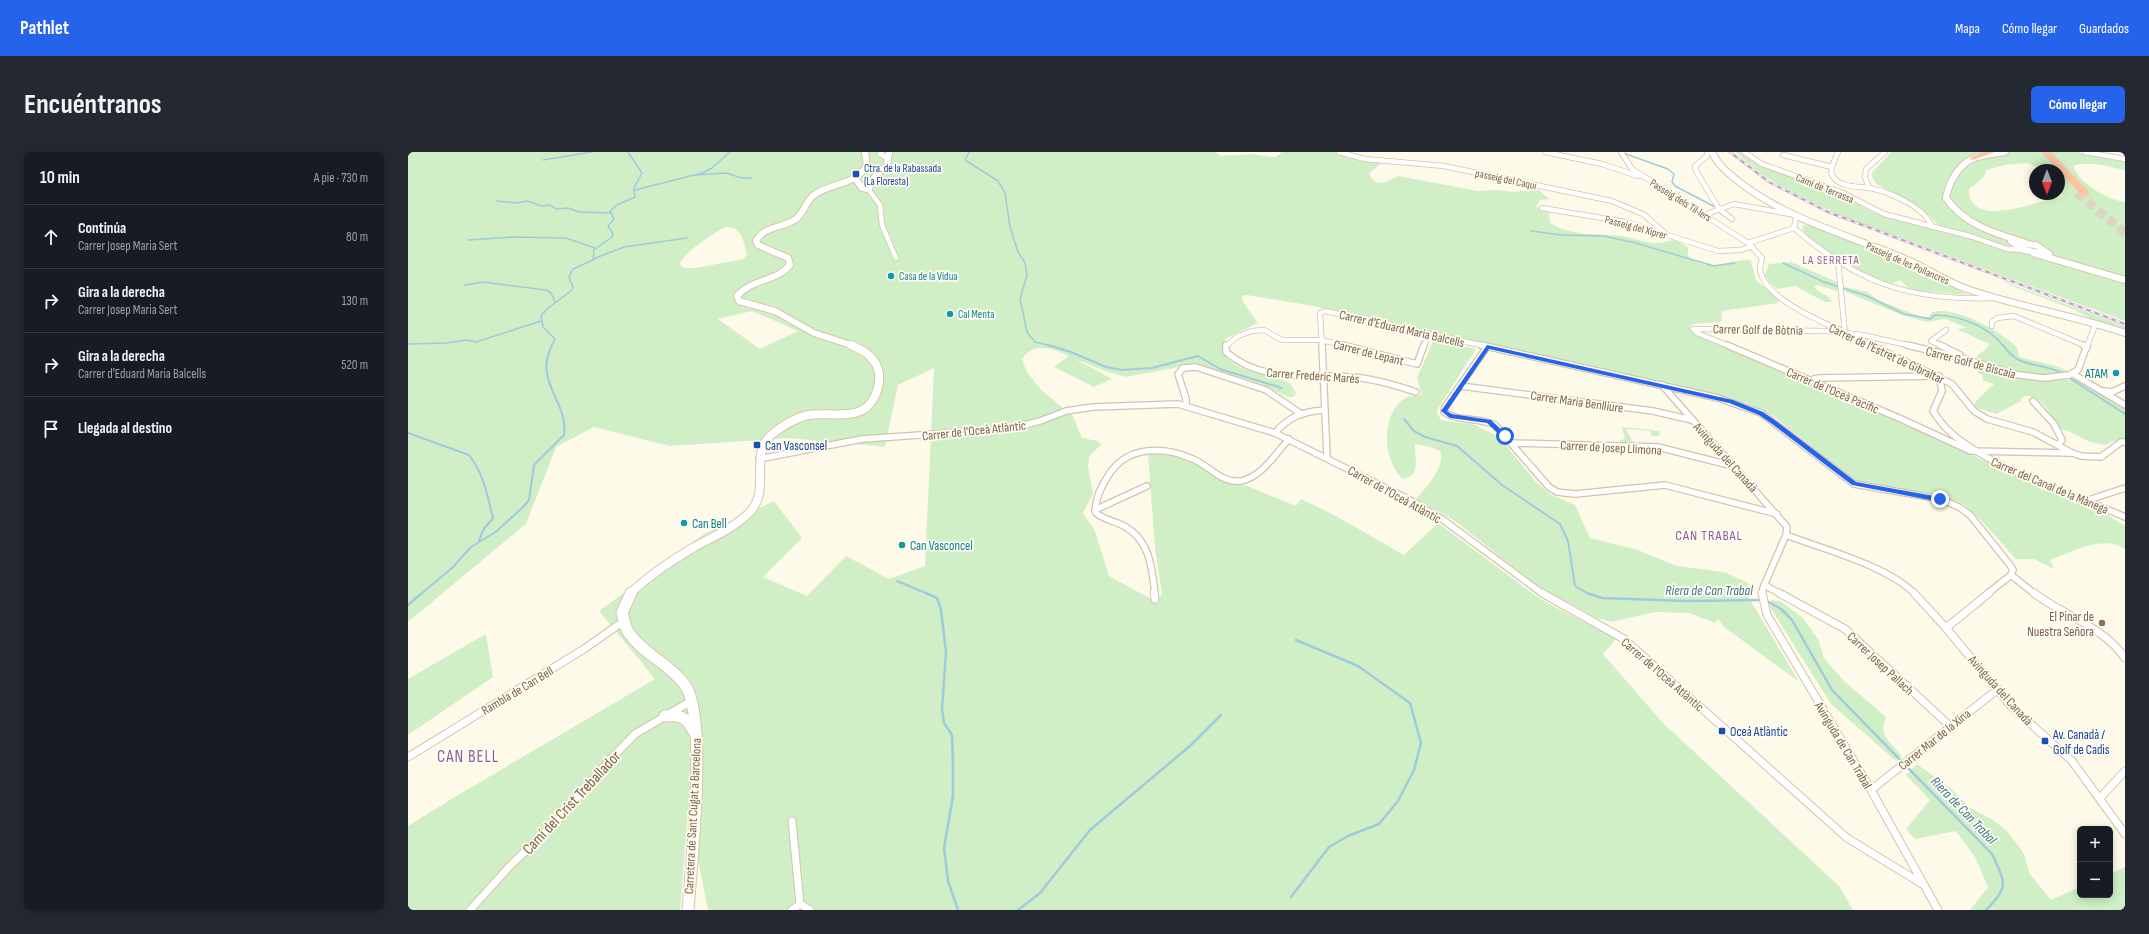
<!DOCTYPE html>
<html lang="es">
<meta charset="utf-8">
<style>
:root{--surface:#171b24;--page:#242831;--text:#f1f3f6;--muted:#9ea1a6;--line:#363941;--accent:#2563eb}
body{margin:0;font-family:"Sofia Sans Condensed",sans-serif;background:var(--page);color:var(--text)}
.controls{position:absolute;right:12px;bottom:12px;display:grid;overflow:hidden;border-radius:6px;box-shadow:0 2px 10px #0003}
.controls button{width:36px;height:36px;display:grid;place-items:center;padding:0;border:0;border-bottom:1px solid var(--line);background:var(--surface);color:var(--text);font:20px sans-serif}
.compass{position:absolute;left:1621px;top:12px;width:36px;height:36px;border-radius:50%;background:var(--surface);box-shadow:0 2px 10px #0003;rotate:180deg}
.stop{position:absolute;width:12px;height:12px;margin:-9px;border:3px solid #2563eb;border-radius:50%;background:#fff}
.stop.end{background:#2563eb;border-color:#fff;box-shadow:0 1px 4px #0008}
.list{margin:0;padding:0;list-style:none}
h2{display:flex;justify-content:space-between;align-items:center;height:52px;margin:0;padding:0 16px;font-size:17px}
h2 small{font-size:13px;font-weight:400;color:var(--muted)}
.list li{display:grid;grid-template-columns:26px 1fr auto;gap:12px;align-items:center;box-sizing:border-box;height:64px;padding:0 16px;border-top:1px solid var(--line)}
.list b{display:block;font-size:15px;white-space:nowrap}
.list p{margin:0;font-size:13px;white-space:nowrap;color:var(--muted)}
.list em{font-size:13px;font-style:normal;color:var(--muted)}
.icon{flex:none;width:22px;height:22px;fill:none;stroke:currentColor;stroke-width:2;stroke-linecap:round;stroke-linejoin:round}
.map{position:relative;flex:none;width:1717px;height:758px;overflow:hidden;border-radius:6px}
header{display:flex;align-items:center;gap:24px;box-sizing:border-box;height:56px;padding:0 20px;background:var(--accent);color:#fff}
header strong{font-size:19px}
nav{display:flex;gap:22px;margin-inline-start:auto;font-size:14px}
.intro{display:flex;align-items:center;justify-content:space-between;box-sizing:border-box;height:96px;padding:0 24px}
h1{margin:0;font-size:28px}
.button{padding:10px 18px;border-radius:6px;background:var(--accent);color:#fff;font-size:14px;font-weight:700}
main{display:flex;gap:24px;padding:0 24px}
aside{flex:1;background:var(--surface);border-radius:6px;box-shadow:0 2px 10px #0003}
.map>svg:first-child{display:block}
.green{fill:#d0efc6;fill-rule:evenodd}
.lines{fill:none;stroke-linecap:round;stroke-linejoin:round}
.stream-far2{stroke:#a0cade;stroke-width:1.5}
.stream-far1{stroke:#a0cade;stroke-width:2}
.stream{stroke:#a0cade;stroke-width:2.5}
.highway-tunnel{stroke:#ded4c2;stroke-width:9;stroke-dasharray:9 4.5;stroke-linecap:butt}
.street-far2-casing{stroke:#d3c3ad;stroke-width:6}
.street-far1-casing{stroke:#d3c3ad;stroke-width:8}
.street-casing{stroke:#d3c3ad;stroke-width:9}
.secondary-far2-casing{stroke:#d7c5aa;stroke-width:8}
.secondary-far1-casing{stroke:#d7c5aa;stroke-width:10}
.secondary-casing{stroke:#d7c5aa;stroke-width:13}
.highway-casing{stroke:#ddd7d0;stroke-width:2}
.street-far2{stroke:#fff;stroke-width:4.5}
.street-far1{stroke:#fff;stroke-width:5.5}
.street{stroke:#fff;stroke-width:7}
.secondary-far2{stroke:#fff;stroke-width:6}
.secondary-far1{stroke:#fff;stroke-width:8}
.secondary{stroke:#fff;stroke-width:11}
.highway{fill:#fec59b;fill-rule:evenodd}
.rail-casing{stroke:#c0a5cb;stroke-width:2.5}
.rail{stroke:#fffcf2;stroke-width:1.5;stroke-dasharray:4.5;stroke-linecap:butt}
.route{fill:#2563eb}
.transit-dot{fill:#1a4fb4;stroke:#fffcf2;stroke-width:1.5}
.culture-dot{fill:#0f9aa8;stroke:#fffcf2;stroke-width:1.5}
.education-dot{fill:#8d6e63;stroke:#fffcf2;stroke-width:1.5}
.labels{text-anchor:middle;stroke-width:3.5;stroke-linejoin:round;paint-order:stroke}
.far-transit-label{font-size:11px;fill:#164399;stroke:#fffcf2;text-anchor:start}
.far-street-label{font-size:11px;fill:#7d6449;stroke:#fffcf2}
.far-culture-label{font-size:11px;fill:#0d838f;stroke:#fffcf2;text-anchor:start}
.far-neighbourhood-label{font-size:12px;letter-spacing:1px;fill:#8e6199;stroke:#fffcf2}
.street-label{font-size:13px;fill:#7d6449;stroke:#fffcf2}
.culture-label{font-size:13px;fill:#0d838f;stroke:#fffcf2;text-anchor:start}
.transit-label{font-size:13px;fill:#164399;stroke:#fffcf2;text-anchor:start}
.education-label{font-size:13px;fill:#785e54;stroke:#fffcf2;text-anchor:end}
.neighbourhood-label{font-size:14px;letter-spacing:1px;fill:#8e6199;stroke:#fffcf2}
.water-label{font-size:14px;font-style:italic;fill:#407792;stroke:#fffcf2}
.near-street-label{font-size:16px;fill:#7d6449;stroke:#fffcf2}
.near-neighbourhood-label{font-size:17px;letter-spacing:1px;fill:#8e6199;stroke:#fffcf2}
</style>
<header>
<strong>Pathlet</strong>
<nav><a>Mapa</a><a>Cómo llegar</a><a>Guardados</a></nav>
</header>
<div class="intro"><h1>Encuéntranos</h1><a class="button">Cómo llegar</a></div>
<main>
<aside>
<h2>10 min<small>A pie · 730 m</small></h2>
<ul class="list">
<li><svg class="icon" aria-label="ahead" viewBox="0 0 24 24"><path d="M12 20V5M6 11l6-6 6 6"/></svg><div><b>Continúa</b><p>Carrer Josep Maria Sert</p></div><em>80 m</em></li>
<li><svg class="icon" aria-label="right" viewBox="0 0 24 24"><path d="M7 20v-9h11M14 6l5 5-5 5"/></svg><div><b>Gira a la derecha</b><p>Carrer Josep Maria Sert</p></div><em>130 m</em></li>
<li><svg class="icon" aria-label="right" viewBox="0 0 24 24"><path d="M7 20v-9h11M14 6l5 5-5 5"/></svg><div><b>Gira a la derecha</b><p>Carrer d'Eduard Maria Balcells</p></div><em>520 m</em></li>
<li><svg class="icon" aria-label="arrive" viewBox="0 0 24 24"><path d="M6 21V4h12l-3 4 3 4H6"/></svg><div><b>Llegada al destino</b></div></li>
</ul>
</aside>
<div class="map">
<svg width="1717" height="758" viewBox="0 0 1717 758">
<rect width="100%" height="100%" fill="#fefaea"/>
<g class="green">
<path d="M0,0H807L813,4L844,2L864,5H868L874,0H926L953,8L974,10L961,22C970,38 979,29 990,24L1070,39L1090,38L1105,40L1129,37L1142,47L1132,48L1128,55L1141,60L1142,71C1164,85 1190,81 1214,84C1226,86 1237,91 1248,91C1262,91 1264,82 1280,96V104C1298,122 1322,107 1341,108L1343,109L1348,128L1371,147L1370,151L1314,159L1313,170L1285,172L1282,174V179L1488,267L1591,316L1698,362L1717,374V397C1695,382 1664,400 1642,408L1646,417L1626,407H1608L1569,364L1554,351L1531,343L1446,328L1364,263L1339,251L905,154L839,143L834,144L835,150L850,171L819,186L816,189L814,199C829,223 859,220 882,231L888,241L885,245H880L854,232L787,212L718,225L697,219L667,207L704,227L686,235L646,215L661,204C643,196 627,189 614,207L619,220L633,238L665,264L674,286L690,289L693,293L681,304L680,314L685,342L675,361L687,379L701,424L747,449L754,442L747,396L740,302L769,304L794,315L817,330L839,334L888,354L893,347L928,364L996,403L1030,371L1132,447L1208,487L1195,502L1255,571L1431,734L1445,758H300L280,658L272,758H0V674L50,643L247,527L191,459L296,382L366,349L394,386L355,425L399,444L438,404L481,427L517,414L526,216L490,233L477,295L381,286L261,294L186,275L148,295L118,372L0,470ZM318,75C335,76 335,89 339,102L336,107L287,116C281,116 275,118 272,112C274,102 308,79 318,75ZM344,159L390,179L352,197L310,167Z"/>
<path d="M1328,0H1332L1352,13L1422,37L1466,61L1550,83L1533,75L1510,54L1468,32L1463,22L1483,0H1671L1678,3L1717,9V18C1702,15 1680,8 1665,14C1671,31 1700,48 1717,50V169L1442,67C1402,50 1359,32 1328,0ZM1619,11L1625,13L1634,18H1651V37L1654,44C1633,48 1581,71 1565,51C1562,46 1560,43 1561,37L1575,26L1579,18L1596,13Z"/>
<path d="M1395,73L1407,75L1512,117L1560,143L1512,139L1500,136L1492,128L1482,132C1458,124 1409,98 1394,77Z"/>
<path d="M1383,110L1429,130L1432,137L1429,139L1409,133L1406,134C1410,142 1422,142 1424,150H1417L1387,134L1369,137L1362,131L1357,123L1361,112Z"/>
<path d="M1592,128L1717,174V178L1681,166L1667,158L1604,134Z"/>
<path d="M1437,135L1460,140L1470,148L1516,166L1521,164L1524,160C1549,154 1591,179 1609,195L1611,205L1648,214L1662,220L1650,223L1658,228L1669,226L1717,256V287L1705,289L1697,293L1682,290L1662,280L1652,277C1644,265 1632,239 1614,245L1613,249L1588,262L1566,255L1568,249L1586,232L1574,228L1575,223L1570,221L1569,204L1579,196L1581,192L1549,177L1559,176L1557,175L1537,167L1519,170L1494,163L1438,140Z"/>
<path d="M1026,187L1068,197L1029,258V261L1033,268L1067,273L1091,285L1127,329L1143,343L1167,353L1182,386L1230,398L1269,414L1316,420L1340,431L1338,441L1391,530L1316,475L1310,467L1307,471L1281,461L1247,460L1203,470L1189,466L1127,432L1047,369L1008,347C1018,336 1038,314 1032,299L1022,295L1007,292C1006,306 1014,323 995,327C974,309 972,259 999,245C1004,243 1009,245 1014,242L1009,226Z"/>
<path d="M1214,275L1252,279L1251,284H1244L1242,279L1218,277L1224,289H1227L1228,291H1213L1212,288L1217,287Z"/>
<path d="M1363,448L1372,449L1395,466L1410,487L1416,506L1435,528L1478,565C1470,584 1482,590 1494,604L1488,609L1423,552L1362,455Z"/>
<path d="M78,482L85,525L0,583V527Z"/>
<path d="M1509,612L1542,636L1561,655L1585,668L1599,679L1615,700L1622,722L1643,748L1672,735V743H1702V722L1717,715V758H1562L1580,735L1567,705L1548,679L1507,687L1498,677L1522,648L1498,623Z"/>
</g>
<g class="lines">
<g class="stream-far2">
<path d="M561,0L557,8L590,29L597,41L602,75L610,100L617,111L619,123L612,147L619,180L627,190L643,194"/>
<path d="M1215,1L1260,17L1266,22L1264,30L1267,34L1307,55"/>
<path d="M135,8L184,0"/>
<path d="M288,23L318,21L334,26H344"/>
<path d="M227,38L294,21L304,16L322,0"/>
<path d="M89,49L108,51L119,49L134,54L142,53L148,57L160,56L171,60L202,61"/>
<path d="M1123,79L1154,83L1195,84L1224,90L1306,114L1327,111"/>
<path d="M60,88L105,85L158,86L187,96"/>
<path d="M185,107L216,95L279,86"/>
<path d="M1375,111L1416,130L1459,144L1496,162L1523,167L1526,163C1550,163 1581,174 1595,194"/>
<path d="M57,133L75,130L138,138L143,141L147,150"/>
<path d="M0,192L38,191L59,188L68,190L133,169"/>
<path d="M143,194L147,187L135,175L133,164L140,156L163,139L165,135L161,125L165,117L185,108L186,98L204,85L205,82L200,74L206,67L202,59L209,53L227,45L226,36L234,21L220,0"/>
</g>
<g class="stream-far1">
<path d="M640,193L663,200L698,215L714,218L744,216L790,204L812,217L874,236"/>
<path d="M1595,193C1611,218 1633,209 1656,222"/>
<path d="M1660,225L1717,262"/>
<path d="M996,267L1006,279L1017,285L1049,294L1094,333L1152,372L1160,389L1167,434L1181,442"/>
<path d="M0,281L61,303C76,322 79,343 85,366L75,378L71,389"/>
<path d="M489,429L520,442"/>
<path d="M13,442L44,416L63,395L89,379L116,354L121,348L126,313L156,283C161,250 125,230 144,193"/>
</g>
<g class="stream">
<path d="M518,441L529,446L533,458L538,500L534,557L536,571L544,583L545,609V644L536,696L540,729L550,758"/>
<path d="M1179,441L1194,446L1278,449L1354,448"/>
<path d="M1359,449L1373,457L1384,468L1424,538L1584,702C1597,730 1602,735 1578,758"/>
<path d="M0,453L14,441"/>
<path d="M883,745L921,695L940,684L971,672L990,649L1006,618L1013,591L1002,551L950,514L888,488"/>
<path d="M610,758L632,741L682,678L783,593L813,563"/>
</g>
<path class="highway-tunnel" d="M1669,41L1717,81"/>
<defs>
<g id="street-far2">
<path d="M474,0L472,2L479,6"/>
<path d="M931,0L957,7L1036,14L1204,49L1235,62L1256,80"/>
<path d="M1137,0L1194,12L1230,24"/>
<path d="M1213,0L1224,17L1340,91L1354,106C1353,110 1352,115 1352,118C1357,146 1409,168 1432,178"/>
<path d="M1299,0V4L1287,14L1288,19L1311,57L1324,67"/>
<path d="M1336,0L1354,12L1435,41L1476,62L1565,85L1599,97L1616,98"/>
<path d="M1430,0C1428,5 1421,18 1424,23C1431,36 1449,34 1461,36C1480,39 1517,55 1524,75"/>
<path d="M1677,0L1717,7"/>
<path d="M1375,3L1424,15"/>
<path d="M1461,36L1457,25L1458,17L1477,0"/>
<path d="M460,37L472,53L474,73L488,106"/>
<path d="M1134,56L1218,70L1310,99L1333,98L1344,94"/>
<path d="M1296,63L1326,52L1382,62"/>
<path d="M1386,76C1449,131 1502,149 1585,146"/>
<path d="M1340,91L1386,76L1388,65"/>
<path d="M1430,109L1437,181"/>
<path d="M1584,174V170L1589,166L1606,164L1678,194"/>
<path d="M1441,183L1465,194"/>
<path d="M818,194L830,184L844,179L856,178L874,188H913L939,194"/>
<path d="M914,194L912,161L917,159L1077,194"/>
<path d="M1016,194L1021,182"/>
<path d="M1321,194L1289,181L1285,177L1419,179L1454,183L1504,194"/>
<path d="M1534,194L1523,189L1538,178"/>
<path d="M1679,194L1688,171"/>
</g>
<g id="street-far1">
<path d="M818,193V200C856,232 899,221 945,225C967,227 987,233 1008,240"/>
<path d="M914,193L919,305"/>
<path d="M935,193L1009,212L1016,193"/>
<path d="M1073,193L1310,246L1353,261L1446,332L1532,347L1551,355L1562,363L1602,413L1605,418L1603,423"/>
<path d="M1319,193L1491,266L1563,299L1664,301"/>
<path d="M1463,193L1544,232L1566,259L1579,267L1625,280L1664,301L1673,304L1693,305L1713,290H1717"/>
<path d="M1499,193L1558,207L1604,222L1636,226L1661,223L1670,218L1679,193"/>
<path d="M1532,193L1552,203"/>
<path d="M1675,193L1679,195"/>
<path d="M1079,195L1037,255L1036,260C1051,270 1071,265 1087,273L1141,335L1149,340L1167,342L1257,333L1369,362"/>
<path d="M1665,222L1717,253"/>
<path d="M1531,224L1534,239L1525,259C1529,265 1533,271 1538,276C1576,315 1666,342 1717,365"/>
<path d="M1405,230L1406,227L1411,226L1529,224"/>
<path d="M1254,233L1379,375L1378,383L1355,436L1354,442"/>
<path d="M1053,234L1245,259L1284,268"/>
<path d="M1696,239L1704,240L1717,234"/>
<path d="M1625,249L1646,272L1654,288L1650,293"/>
<path d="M778,254V247L770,222L775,216L788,215L858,238L892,261"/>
<path d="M867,281C880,265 896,259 917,258"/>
<path d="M1103,291L1250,295L1325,314"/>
<path d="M351,307L454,287L601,277L632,269L658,259L685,255L770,252L867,281L1000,347L1034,367L1135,442"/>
<path d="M1677,349L1717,336"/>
<path d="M687,358L739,334"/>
<path d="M1378,383C1415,397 1480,414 1507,442"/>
<path d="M1603,423L1627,442"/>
<path d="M1356,433L1373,442"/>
<path d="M747,442C744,416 742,388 716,374C707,369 696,368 688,361C686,347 694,333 702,321C721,293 758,294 787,308C802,315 815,332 833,329C854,325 868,301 881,287"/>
<path d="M1579,442L1603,423"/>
</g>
<g id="street">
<path d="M746,441L747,447"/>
<path d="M1134,441L1216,487L1439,686L1516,733"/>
<path d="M1354,441L1359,463L1463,638L1530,758"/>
<path d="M1371,441L1437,477L1542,574"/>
<path d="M1506,441L1538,476L1603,554L1664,609L1717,682"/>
<path d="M1626,441C1655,463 1696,475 1717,506"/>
<path d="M1538,476L1581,441"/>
<path d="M0,605L176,497L216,469"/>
<path d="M1463,638L1590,537"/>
<path d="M1692,646L1717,619"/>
<path d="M384,669L392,752"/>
<path d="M392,752L402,758"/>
<path d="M62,758L101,715L156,662L201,609L227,582L278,552L285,553"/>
<path d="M384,758L392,752"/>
</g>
<g id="secondary-far2">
<path d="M1304,0C1309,12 1320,21 1330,29C1381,69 1444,84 1502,109C1522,118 1539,130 1559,137C1611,155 1665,163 1717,181"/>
<path d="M1597,0C1572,4 1557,3 1544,28C1541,34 1539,39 1538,46C1556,73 1589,82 1618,91"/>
<path d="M447,26L454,36L461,37L465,27L479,13L481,0"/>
<path d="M1603,89L1616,98L1631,101"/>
<path d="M1613,92L1628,93L1641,102"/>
<path d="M1625,101L1717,128"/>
<path d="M446,194L406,181L367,159L331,149L329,144C343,127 368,130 382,113L380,106L350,93L348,89C356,74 375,76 388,67C396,61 398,48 406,43C424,30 447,34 459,13L457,0"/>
</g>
<path id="secondary-far1" d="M222,442C242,422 264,408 288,394C307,384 327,375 342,360C363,338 341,304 363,283C374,274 386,266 400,263C423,259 453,271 466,246C470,238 472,231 471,222C469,206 457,199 443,193"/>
<g id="secondary">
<path d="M223,441L214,461C216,467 217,476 221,481C235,502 262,512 277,533C300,566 283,713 280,758"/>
<path d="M257,564C273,562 279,566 286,580"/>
</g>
<g id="highway">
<path d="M1575,0H1587L1565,8L1561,6Z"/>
<path d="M1634,0H1642L1680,39V43H1674Z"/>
</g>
</defs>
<use href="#street-far2" class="street-far2-casing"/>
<use href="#street-far1" class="street-far1-casing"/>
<use href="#street" class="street-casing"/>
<use href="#secondary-far2" class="secondary-far2-casing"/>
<use href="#secondary-far1" class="secondary-far1-casing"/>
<use href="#secondary" class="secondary-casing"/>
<use href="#highway" class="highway-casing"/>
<use href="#street-far2" class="street-far2"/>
<use href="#street-far1" class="street-far1"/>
<use href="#street" class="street"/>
<use href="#secondary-far2" class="secondary-far2"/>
<use href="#secondary-far1" class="secondary-far1"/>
<use href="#secondary" class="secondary"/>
<use href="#highway" class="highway"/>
<defs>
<path id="rail" d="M1322,0L1361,30L1420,60L1717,172"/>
</defs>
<use href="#rail" class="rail-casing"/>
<use href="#rail" class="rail"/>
</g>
<path class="route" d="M1079,193L1325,248L1355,260L1368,269L1448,330L1532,345L1535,347L1532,350L1444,333L1364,272L1351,263L1321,251L1081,197L1039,259L1044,262L1083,268L1100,284L1095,286L1079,271L1042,266L1033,259Z"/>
<g class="transit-dot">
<rect x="444" y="18" width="8" height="8" rx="2"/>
<rect x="345" y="289" width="8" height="8" rx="2"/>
<rect x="1310" y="575" width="8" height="8" rx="2"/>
<rect x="1633" y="585" width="8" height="8" rx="2"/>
</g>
<g class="culture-dot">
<circle cx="483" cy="124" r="4"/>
<circle cx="542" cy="162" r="4"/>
<circle cx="1708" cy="221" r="4"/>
<circle cx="276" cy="371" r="4"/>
<circle cx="494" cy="393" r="4"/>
</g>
<circle class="education-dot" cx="1694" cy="471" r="4"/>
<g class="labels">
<g class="far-transit-label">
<text x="456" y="20">Ctra. de la Rabassada<tspan x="456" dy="13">(La Floresta)</tspan></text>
</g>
<g class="far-street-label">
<text transform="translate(1098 27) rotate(12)" y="4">passeig del Caqui</text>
<text transform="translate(1417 36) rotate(22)" y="4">Camí de Terrassa</text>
<text transform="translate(1273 48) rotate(32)" y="4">Passeig dels Til·lers</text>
<text transform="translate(1228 75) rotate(15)" y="4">Passeig del Xiprer</text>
<text transform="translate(1500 111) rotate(24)" y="4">Passeig de les Pollancres</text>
</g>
<g class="far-culture-label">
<text x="491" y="128">Casa de la Vídua</text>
<text x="550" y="166">Cal Menta</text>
</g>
<g class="far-neighbourhood-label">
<text x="1423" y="112">LA SERRETA</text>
</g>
<g class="street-label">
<text transform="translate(994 176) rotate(13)" y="5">Carrer d'Eduard Maria Balcells</text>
<text transform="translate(1350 177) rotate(1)" y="5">Carrer Golf de Bòtnia</text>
<text transform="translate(961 200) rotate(14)" y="5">Carrer de Lepant</text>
<text transform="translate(1479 201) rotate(25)" y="5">Carrer de l'Estret de Gibraltar</text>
<text transform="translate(1563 210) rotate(15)" y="5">Carrer Golf de Biscaia</text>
<text transform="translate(905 223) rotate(4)" y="5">Carrer Frederic Marès</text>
<text transform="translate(1425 238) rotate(23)" y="5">Carrer de l'Oceà Pacífic</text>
<text transform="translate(1169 249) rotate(8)" y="5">Carrer Maria Benlliure</text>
<text transform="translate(566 278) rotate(-6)" y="5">Carrer de l'Oceà Atlàntic</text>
<text transform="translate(1203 295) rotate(3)" y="5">Carrer de Josep Llimona</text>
<text transform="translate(1318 305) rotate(48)" y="5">Avinguda del Canadà</text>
<text transform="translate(1642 333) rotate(23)" y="5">Carrer del Canal de la Mànega</text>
<text transform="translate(987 342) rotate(29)" y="5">Carrer de l'Oceà Atlàntic</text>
<text transform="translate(1473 511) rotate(43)" y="5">Carrer Josep Pallach</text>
<text transform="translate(1255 522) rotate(41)" y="5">Carrer de l'Oceà Atlàntic</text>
<text transform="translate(109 538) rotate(-31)" y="5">Rambla de Can Bell</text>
<text transform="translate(1593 538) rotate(48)" y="5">Avinguda del Canadà</text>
<text transform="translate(1526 587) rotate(-39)" y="5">Carrer Mar de la Xina</text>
<text transform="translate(1436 593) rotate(59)" y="5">Avinguda de Can Trabal</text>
<text transform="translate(284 664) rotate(-87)" y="5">Carretera de Sant Cugat a Barcelona</text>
</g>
<g class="culture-label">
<text x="1700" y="226" text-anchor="end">ATAM</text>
<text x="284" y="376">Can Bell</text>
<text x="502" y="398">Can Vasconcel</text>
</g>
<g class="transit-label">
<text x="357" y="298">Can Vasconsel</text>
<text x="1322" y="584">Oceá Atlàntic</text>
<text x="1645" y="587">Av. Canadà /<tspan x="1645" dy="15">Golf de Cadis</tspan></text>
</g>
<g class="education-label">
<text x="1686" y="469">El Pinar de<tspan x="1686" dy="15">Nuestra Señora</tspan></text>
</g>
<g class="neighbourhood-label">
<text x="1301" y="388">CAN TRABAL</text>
</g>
<g class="water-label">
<text x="1301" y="443">Riera de Can Trabal</text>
<text transform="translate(1556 658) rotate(46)" y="5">Riera de Can Trabal</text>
</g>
<g class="near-street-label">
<text transform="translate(163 650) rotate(-47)" y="6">Camí del Crist Treballador</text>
</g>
<g class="near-neighbourhood-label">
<text x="60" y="610">CAN BELL</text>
</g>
</g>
</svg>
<div class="controls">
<button>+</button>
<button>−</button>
</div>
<svg class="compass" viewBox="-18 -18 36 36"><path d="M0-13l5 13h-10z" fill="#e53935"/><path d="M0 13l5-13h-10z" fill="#9ea1a6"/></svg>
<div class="stop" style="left:1097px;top:284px"></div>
<div class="stop end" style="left:1532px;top:347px"></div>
</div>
</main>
